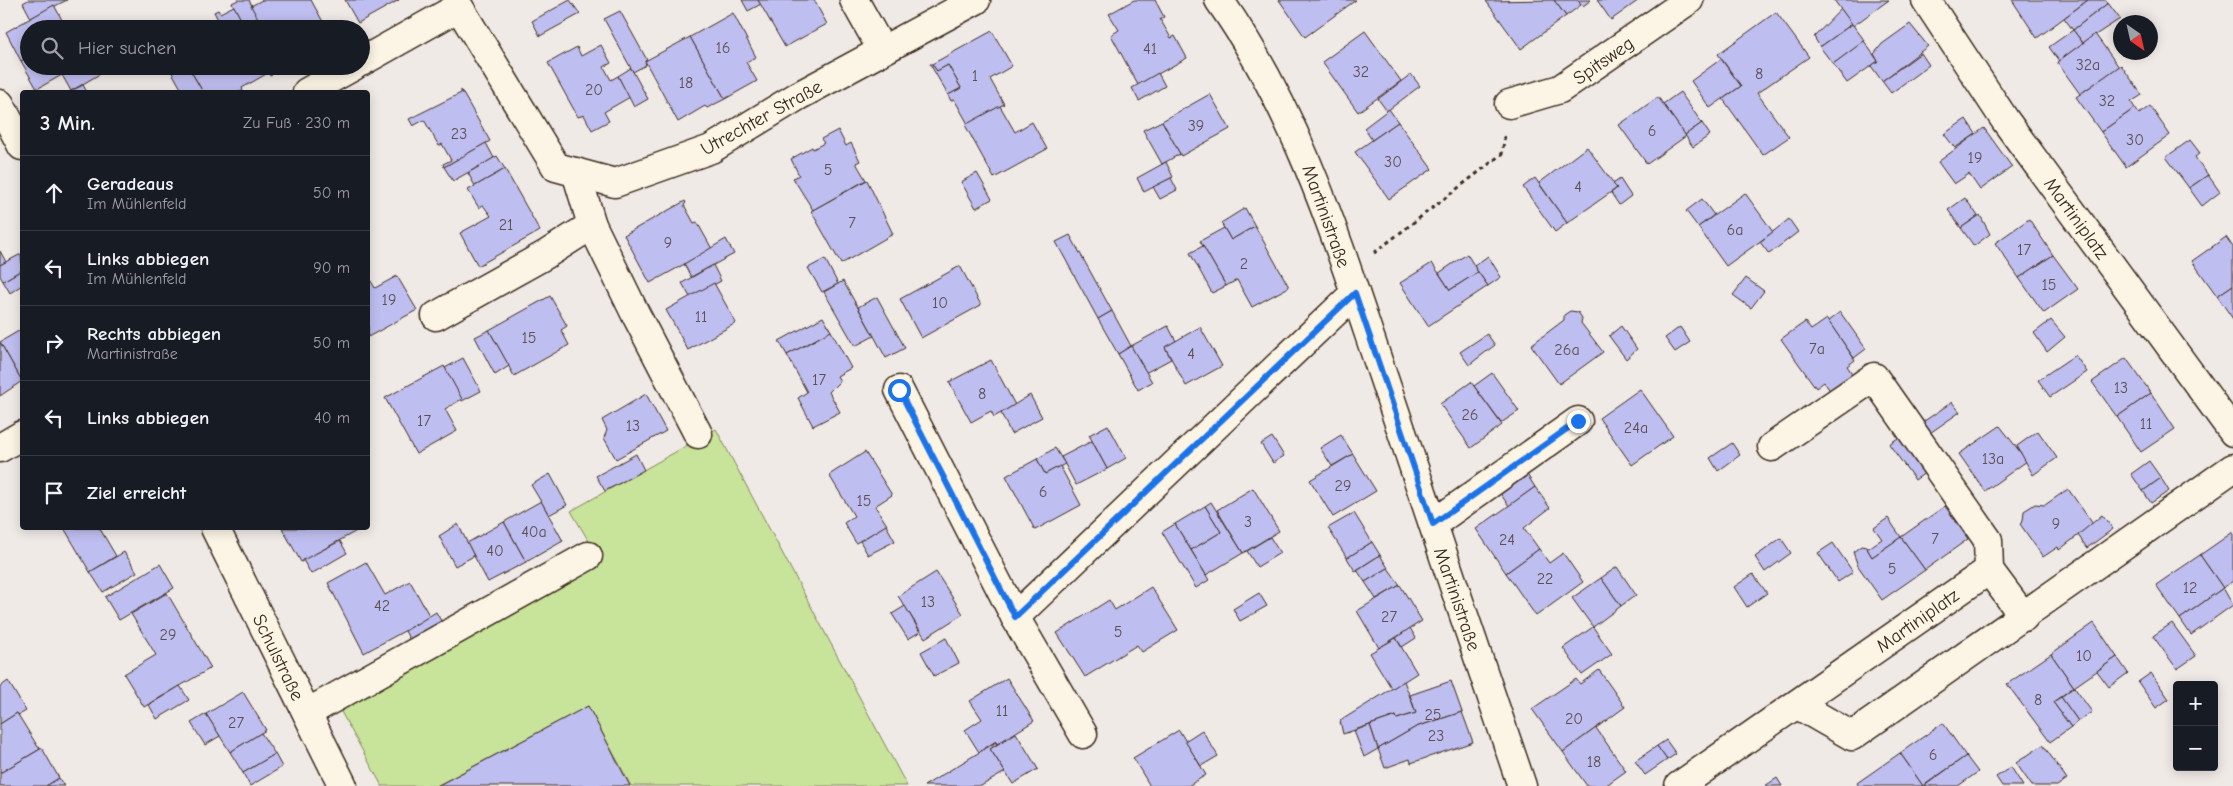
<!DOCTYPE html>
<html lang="de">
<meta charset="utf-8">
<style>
:root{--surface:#171b24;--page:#20242c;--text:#f1f3f6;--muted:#9ea1a6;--line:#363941}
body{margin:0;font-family:"Comic Neue",sans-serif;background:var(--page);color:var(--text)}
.controls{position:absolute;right:15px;bottom:15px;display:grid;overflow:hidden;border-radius:5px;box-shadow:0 2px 12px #0003}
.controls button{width:45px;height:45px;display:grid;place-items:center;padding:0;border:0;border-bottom:1px solid var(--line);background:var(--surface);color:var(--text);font:25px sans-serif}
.compass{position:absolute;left:2113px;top:15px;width:45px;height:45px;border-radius:50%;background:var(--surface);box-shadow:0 2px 12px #0003;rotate:146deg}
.stop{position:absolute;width:15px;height:15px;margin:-11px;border:4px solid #1a73e8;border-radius:50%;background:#fff}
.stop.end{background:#1a73e8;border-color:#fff;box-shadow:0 1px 5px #0008}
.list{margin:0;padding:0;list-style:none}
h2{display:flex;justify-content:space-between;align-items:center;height:65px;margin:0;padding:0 20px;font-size:21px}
h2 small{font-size:16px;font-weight:400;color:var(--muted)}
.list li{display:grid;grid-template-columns:32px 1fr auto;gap:15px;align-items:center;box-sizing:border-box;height:75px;padding:0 20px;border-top:1px solid var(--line)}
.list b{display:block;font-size:19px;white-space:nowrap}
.list p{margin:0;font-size:16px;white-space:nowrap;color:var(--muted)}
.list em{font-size:16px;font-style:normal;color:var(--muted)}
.icon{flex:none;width:28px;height:28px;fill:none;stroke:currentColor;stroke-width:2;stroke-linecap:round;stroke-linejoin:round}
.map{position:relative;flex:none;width:2233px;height:786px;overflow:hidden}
.search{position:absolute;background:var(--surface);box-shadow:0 2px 12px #0003;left:20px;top:20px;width:350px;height:55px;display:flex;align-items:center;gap:12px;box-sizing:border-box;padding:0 18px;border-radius:28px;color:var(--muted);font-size:19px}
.panel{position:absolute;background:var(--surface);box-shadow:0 2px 12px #0003;left:20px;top:90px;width:350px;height:440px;border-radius:5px}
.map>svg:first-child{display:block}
.green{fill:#c8e39a;stroke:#82865c}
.building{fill:#bfbef0;stroke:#3b2a1e}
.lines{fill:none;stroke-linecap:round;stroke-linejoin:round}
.minor-casing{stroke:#3b2a1e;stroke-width:31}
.path{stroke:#3b2a1e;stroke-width:3;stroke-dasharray:4 4;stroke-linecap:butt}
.minor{stroke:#fcf5e5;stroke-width:28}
.route{stroke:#1a73e8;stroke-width:6}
.labels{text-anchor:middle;stroke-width:4.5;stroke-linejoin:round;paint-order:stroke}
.number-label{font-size:16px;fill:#5c4f52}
.street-label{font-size:19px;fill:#3b2a1e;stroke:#fcf5e5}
</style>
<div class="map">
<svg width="2233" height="786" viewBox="0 0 2233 786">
<rect width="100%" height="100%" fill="#f0eae7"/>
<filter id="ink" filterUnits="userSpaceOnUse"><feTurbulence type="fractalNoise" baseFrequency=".02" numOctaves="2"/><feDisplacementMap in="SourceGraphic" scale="10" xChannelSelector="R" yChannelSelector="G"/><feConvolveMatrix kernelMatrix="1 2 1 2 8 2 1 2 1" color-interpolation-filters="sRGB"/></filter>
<g filter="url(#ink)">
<path class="green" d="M716,429L907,786H631L588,706L436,786H382L329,690L591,545L571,511Z"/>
<g class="building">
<path d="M28,0H67L31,18L23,3Z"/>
<path d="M238,0H249L264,29H246L232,3Z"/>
<path d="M262,0H311L327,29H264L251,6Z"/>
<path d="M345,0H399L358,23Z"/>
<path d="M570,0L580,14L540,36L532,21Z"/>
<path d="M742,0H758L761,4L748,11Z"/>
<path d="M758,0H814L827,24L785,47Z"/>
<path d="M1134,0H1155L1164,17L1160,19L1171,38L1175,36L1187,58L1138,85L1111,35L1119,30L1109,14Z"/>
<path d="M1279,0H1356L1305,37Z"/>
<path d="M1554,0L1566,16L1521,49L1486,1Z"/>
<path d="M1554,0H1578L1581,5L1566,16Z"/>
<path d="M1578,0H1591L1583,6Z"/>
<path d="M1597,0H1639L1611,20Z"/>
<path d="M1834,0H1889L1853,26Z"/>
<path d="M2012,0H2088L2037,38Z"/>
<path d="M2088,0H2106L2108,3L2073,30L2064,18Z"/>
<path d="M2108,3L2120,19L2083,43L2073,30Z"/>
<path d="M54,5L67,29H29V57L21,61L6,32Z"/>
<path d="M234,6L246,29H223L214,12L218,10L220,13Z"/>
<path d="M1841,9L1852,24L1820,47L1814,37Z"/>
<path d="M620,11L647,60L645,61L646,65L633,72L604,19Z"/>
<path d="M1776,12L1809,57L1757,93L1789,137L1763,155L1723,99L1741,86L1718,54Z"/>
<path d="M733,13L756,57L746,62L757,81L725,99L690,37Z"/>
<path d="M1852,24L1865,41L1833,64L1820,47Z"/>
<path d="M1910,24L1928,46L1882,81L1871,66L1878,61L1874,54L1882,44Z"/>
<path d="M2073,30L2083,43L2059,61L2049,47Z"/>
<path d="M992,31L1012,66L990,79L1004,104L968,124L954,99L951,101L948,95L961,88L948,65L937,71L932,64Z"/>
<path d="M1365,31L1401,81L1358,112L1322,62Z"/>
<path d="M2095,34L2119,67L2080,94L2057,62Z"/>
<path d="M690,37L725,99L707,108L705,106L678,122L645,61Z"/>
<path d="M1864,41L1878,61L1847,83L1833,64Z"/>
<path d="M601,45L611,63L604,67L611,80L618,76L630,97L604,112L609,121L592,130L584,115L578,117L548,63L577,47L581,56Z"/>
<path d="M1921,53L1929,65L1891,93L1882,81Z"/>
<path d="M29,57V66H78L37,89L21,61Z"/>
<path d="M1721,59L1741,86L1710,108L1691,81Z"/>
<path d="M930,64H932L937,71L948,65L961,88L948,95Z"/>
<path d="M2121,65L2142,95L2131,102L2135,108L2101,132L2076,97Z"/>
<path d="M78,66H109L110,68L71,91L62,75Z"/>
<path d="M174,66H188L203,92H183L170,69Z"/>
<path d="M188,66H267L272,75L270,76L268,73L242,88L243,91L240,92H203Z"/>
<path d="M631,68L648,99L634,107L618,76Z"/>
<path d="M1158,73L1165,86L1139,101L1132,88Z"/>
<path d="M1411,74L1420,86L1387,111L1378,99Z"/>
<path d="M83,85L87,92H69Z"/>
<path d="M461,90L490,141L444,167L443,164L451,160L442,144L439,146L424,120L413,126L409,119L461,93Z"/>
<path d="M1680,92L1702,123L1685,135L1663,104Z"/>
<path d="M1210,94L1230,129L1181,156L1162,121Z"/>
<path d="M1658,97L1686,136L1647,164L1619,125Z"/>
<path d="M1000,106L1015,132L1032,122L1047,149L994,178L965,125Z"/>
<path d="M2150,106L2170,135L2126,167L2101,132L2135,108L2139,114Z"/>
<path d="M1389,109L1398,122L1372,140L1364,128Z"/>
<path d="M1966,119L1976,134L1955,148L1944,134Z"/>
<path d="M1162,121L1180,154L1162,164L1143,130Z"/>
<path d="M1398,122L1432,169L1389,199L1355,152Z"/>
<path d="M1702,123L1710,135L1693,147L1685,135Z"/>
<path d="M1984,128L2012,167L1980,190L1969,174L1954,184L1938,162Z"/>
<path d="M838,130L846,146L851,143L860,161L856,163L866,180L813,210L793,178L799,175L791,159L812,147L813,149L824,143L821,139Z"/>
<path d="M2190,140L2200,153L2195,157L2208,175L2189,188L2166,157Z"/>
<path d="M486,143L494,158L453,181L444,167Z"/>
<path d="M1587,147L1617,188L1567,223L1539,183Z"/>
<path d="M497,156L505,169L475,186L468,173Z"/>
<path d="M1166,162L1173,177L1144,192L1137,178Z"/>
<path d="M505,169L540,231L478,266L460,233L491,216L483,205L479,208L468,190Z"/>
<path d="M977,173L992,199L976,208L961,182Z"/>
<path d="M2208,175L2220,192L2202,206L2189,188Z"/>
<path d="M1171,178L1177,190L1160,199L1153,187Z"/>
<path d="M1535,178L1567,223L1555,232L1523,187Z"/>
<path d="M1620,179L1631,196L1619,205L1611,193L1617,188L1613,184Z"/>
<path d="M867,180L893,234L841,264L811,211Z"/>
<path d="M1745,193L1773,232L1726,266L1698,227Z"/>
<path d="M1965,198L1978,216L1961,228L1948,210Z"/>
<path d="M1702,199L1714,215L1698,227L1686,211Z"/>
<path d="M685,201L686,203L684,205L694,223L697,222L712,249L650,283L624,235Z"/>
<path d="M1245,208L1255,226L1231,240L1221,223Z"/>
<path d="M1980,215L1990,234L1974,246L1961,228Z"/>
<path d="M1789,219L1798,232L1769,254L1760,242Z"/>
<path d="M2029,219L2053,255L2019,278L1995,243Z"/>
<path d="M1255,226L1289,287L1252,307L1237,280L1226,286L1200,241L1224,228L1231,240Z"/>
<path d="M1070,235L1112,311L1098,319L1056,242Z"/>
<path d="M2226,237L2233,247V285L2217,296L2192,261Z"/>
<path d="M726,239L734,254L691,277L684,264Z"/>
<path d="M1203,246L1226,286L1212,293L1190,253Z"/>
<path d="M0,251L6,262L0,265Z"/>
<path d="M21,254L22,270L3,281L0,276V265Z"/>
<path d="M1467,254L1478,272L1450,290L1439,273Z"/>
<path d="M2053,255L2078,289L2044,313L2019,278Z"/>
<path d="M1488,256L1501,277L1488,286L1474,266Z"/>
<path d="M825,259L838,284L822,292L808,268Z"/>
<path d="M1432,263L1450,290L1478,272L1488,286L1428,326L1400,283Z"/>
<path d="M713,265L721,281L690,297L682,283Z"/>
<path d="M960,266L981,305L921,338L900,299Z"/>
<path d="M22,270V285L10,293L3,281Z"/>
<path d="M368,276L375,288L397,276L417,310L368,337Z"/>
<path d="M1746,278L1764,291L1751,308L1733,295Z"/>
<path d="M843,281L874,336L855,346L824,292Z"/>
<path d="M714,283L736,323L688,350L666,310Z"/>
<path d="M2233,285V319L2217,296Z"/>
<path d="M550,296L567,326L561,330L569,345L514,376L489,330Z"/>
<path d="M877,297L905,348L886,358L858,307Z"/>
<path d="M1112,311L1131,346L1118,354L1098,319Z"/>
<path d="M1570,311L1578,312L1582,318L1581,323L1603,352L1559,384L1531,345L1564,320V315Z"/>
<path d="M1840,312L1866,349L1854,358L1828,321Z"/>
<path d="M823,317L831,331L787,355L779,341Z"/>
<path d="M1827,319L1855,360L1847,366L1854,376L1831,392L1824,382L1816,388L1781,339L1805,322L1811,330Z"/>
<path d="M2051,320L2065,337L2047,352L2034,333Z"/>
<path d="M1168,326L1176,341L1165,347L1171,359L1145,373L1131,346Z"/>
<path d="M1621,326L1637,349L1626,359L1609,336Z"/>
<path d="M1200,327L1222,366L1186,386L1165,347Z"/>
<path d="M1680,327L1690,342L1675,352L1665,338Z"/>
<path d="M22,329V381L0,342Z"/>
<path d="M489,330L509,366L495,375L475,337Z"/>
<path d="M831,331L851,368L837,376L840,381L829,392L840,412L813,426L798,398L807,392L787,355Z"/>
<path d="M1487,334L1495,345L1469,365L1460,352Z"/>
<path d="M0,342L22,381L0,396Z"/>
<path d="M1131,346L1152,382L1138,390L1118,354Z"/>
<path d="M2075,355L2087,372L2050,397L2038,380Z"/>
<path d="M463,358L481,391L462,401L445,368Z"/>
<path d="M2126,358L2151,393L2117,417L2092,382Z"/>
<path d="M991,360L1015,405L994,417L991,411L971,422L949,382Z"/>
<path d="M444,366L462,399L445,409L457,431L416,454L385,398Z"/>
<path d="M1492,373L1519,411L1501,423L1474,386Z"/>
<path d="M1471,382L1502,425L1471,448L1440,404Z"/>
<path d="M1640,389L1673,436L1632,465L1599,418Z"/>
<path d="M2151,393L2175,429L2141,452L2117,417Z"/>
<path d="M646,394L666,431L616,459L604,438L607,430L602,420Z"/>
<path d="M1030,395L1042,417L1011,434L1001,413Z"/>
<path d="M1952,402L1960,412L1927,435L1920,424Z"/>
<path d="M1108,425L1126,458L1107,469L1089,435Z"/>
<path d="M2000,426L2027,461L1985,491L1959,454Z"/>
<path d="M2038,431L2057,458L2033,475L2017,446Z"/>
<path d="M1904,434L1929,470L1915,480L1889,444Z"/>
<path d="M1341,435L1353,454L1332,466L1320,448Z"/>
<path d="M1272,437L1284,456L1273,463L1261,444Z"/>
<path d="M1092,441L1107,469L1076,485L1061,457Z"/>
<path d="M1732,443L1740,455L1718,471L1710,458Z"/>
<path d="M1055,448L1065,464L1045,474L1037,459Z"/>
<path d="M865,452L892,495L875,506L887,525L856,543L844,523L854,516L829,475Z"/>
<path d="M636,454L644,470L605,491L596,476Z"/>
<path d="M1353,454L1376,491L1333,517L1310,480Z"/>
<path d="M1037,459L1045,474L1060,466L1081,505L1035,530L1006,476Z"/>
<path d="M2149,461L2161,478L2143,491L2131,474Z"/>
<path d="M1526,473L1535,487L1509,506L1499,492Z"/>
<path d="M550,474L567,505L549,515L531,485Z"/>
<path d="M2161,478L2169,491L2151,503L2143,491Z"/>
<path d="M1535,487L1550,508L1524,528L1539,549L1506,573L1476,529Z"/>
<path d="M1253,488L1279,531L1243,553L1217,510Z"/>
<path d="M2068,489L2093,524L2059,550L2058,547L2043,557L2020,524L2023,521L2024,511L2035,504L2045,505Z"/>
<path d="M541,501L563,541L526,562L504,522Z"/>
<path d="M1211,502L1243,553L1206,575L1191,550L1221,532L1205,506Z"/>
<path d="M1205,506L1221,532L1191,550L1175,524Z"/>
<path d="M1945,506L1968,539L1925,570L1901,537Z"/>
<path d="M1354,513L1372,542L1347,558L1328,528Z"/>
<path d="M2102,515L2113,529L2087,548L2078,535Z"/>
<path d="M1888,518L1901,537L1872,557L1867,549L1882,539L1874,528Z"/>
<path d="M504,522L526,562L488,582L467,543Z"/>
<path d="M458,524L474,556L455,566L439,536Z"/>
<path d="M1175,524L1209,580L1196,588L1162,532Z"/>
<path d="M886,525L895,541L868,555L860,541Z"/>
<path d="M64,528H102L100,529L116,556L90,572Z"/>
<path d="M282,528H359L360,529L301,562Z"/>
<path d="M2233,532V581L2223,588L2200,555Z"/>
<path d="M1270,537L1280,553L1257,567L1247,551Z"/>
<path d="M1901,537L1925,570L1882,600L1858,566L1853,552L1861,546L1866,547L1872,557Z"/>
<path d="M1781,538L1791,553L1765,572L1755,557Z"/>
<path d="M340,541L347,553L311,574L303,560Z"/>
<path d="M1372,542L1380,555L1355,571L1347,558Z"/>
<path d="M1833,543L1853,572L1838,582L1818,553Z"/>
<path d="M1539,549L1549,563L1563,553L1583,582L1536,616L1506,573Z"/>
<path d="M124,552L137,572L103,592L90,572Z"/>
<path d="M1380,555L1388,568L1365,582L1357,570Z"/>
<path d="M2200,555L2223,588L2180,619L2156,585Z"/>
<path d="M366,562L385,595L410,581L430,617L364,653L328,583Z"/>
<path d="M160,564L174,588L119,620L105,597Z"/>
<path d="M1617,567L1636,595L1621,606L1601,578Z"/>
<path d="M1388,568L1400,585L1376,599L1365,582Z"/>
<path d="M936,572L963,614L925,638L898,596Z"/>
<path d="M1753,574L1767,593L1747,607L1734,587Z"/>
<path d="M1601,578L1621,606L1593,627L1572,598Z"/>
<path d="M1400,585L1422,621L1379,648L1357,611Z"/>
<path d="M1151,587L1178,630L1142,652L1137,645L1085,677L1057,633L1109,600L1115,610Z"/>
<path d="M2223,588L2233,605L2191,635L2180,619Z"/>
<path d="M167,593L211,668L144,707L124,674L156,655L131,614Z"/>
<path d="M1259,593L1267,606L1240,621L1233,609Z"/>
<path d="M905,606L920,632L908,639L892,614Z"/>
<path d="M436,612L444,626L412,644L405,631Z"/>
<path d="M2094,623L2117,657L2074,687L2051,654Z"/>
<path d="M2172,623L2196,656L2177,669L2153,636Z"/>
<path d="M1593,627L1612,654L1582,675L1563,648Z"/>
<path d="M1410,628L1416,638L1402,647L1396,638Z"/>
<path d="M946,638L959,663L934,676L921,652Z"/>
<path d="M1396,638L1417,673L1392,689L1370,653Z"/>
<path d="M2051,654L2074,687L2053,702L2071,727L2050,742L2007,684Z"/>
<path d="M2117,657L2128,673L2109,687L2097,671Z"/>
<path d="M1599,670L1625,707L1563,752L1532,709L1576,679L1580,684Z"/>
<path d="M2151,673L2169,699L2156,708L2138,682Z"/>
<path d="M1007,678L1034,721L997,744L996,741L979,752L965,730L982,719L970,701Z"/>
<path d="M8,681L26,711L19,715L17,713L0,724V687Z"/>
<path d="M1404,681L1416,713L1397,719L1396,716L1343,734L1340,721Z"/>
<path d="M1451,681L1462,712L1416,727L1378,749L1370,725L1396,716L1397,719L1416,713L1410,695Z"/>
<path d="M180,686L189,700L157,719L149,705Z"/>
<path d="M2074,687L2092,712L2078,721L2061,697Z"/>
<path d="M243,692L266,730L230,752L206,714Z"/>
<path d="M2061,697L2078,721L2071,727L2053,702Z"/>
<path d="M588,706L630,786H437Z"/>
<path d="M1462,712L1473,742L1411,763L1410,759L1385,768L1378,749L1416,727Z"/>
<path d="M17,713L38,747L42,748L0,773V724Z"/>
<path d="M206,714L220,736L205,745L191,723Z"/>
<path d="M1943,723L1966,756L1923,786L1900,753Z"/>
<path d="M1370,725L1378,749L1364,757L1354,731Z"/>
<path d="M1596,728L1626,771L1605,786H1587L1563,752Z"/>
<path d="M1179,730L1206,775L1188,786H1150L1133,758Z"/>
<path d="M1202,730L1218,756L1201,766L1185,741Z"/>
<path d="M261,733L275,754L243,773L230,752Z"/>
<path d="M1016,733L1038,769L1013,784L990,749Z"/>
<path d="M1666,740L1676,754L1667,760L1657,746Z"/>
<path d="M996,742L997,744L990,749L1005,772L981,786H924Z"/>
<path d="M2043,745L2067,779L2057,786H2032L2016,763Z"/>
<path d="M1657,746L1667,760L1645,775L1635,761Z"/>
<path d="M42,748L59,778L46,786H0V773Z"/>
<path d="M1900,753L1923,786H1859L1857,783Z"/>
<path d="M275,754L282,767L250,786L243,773Z"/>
<path d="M1966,756L1978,772L1958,786H1924Z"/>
<path d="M2011,767L2023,786H2002L1996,777Z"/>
<path d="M59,778L64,786H46Z"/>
<path d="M1777,778L1782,786H1765Z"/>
</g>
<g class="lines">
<defs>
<g id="minor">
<path d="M854,0L882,50"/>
<path d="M1219,0C1299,113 1339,246 1383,376C1429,513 1475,649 1522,786"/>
<path d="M1926,0L2005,120L2233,432"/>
<path d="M361,62L459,7L556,167L615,183L711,149L798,96L976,0"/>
<path d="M307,92L354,66"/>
<path d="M0,104L22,146"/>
<path d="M1509,104L1560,89L1689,0"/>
<path d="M576,172L592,225L635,313L698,434"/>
<path d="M436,316L545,255L592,225"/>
<path d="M899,390L1015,617L1083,734"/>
<path d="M1772,447L1874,377L1988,540L1989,570"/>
<path d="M0,448L22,435"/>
<path d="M1433,524L1578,421"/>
<path d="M215,528L343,786"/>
<path d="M1015,617L1355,293"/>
<path d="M1798,705L1852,736L2233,468"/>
<path d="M307,713L588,556"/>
<path d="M1679,786L1989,570L2024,617"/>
</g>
</defs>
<use href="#minor" class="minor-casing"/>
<path class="path" d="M1374,253L1502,154L1505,134"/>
<use href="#minor" class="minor"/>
</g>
</g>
<g class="lines" filter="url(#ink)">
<path class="route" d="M899,390L1015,617L1355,293L1433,524L1578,421"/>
</g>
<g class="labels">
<g class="number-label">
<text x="723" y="53">16</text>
<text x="1150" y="54">41</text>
<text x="2088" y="70">32a</text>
<text x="1361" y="77">32</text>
<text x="1759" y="79">8</text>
<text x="975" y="81">1</text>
<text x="686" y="88">18</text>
<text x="594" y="95">20</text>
<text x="2107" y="106">32</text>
<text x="1196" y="131">39</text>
<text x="1652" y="136">6</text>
<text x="459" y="139">23</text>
<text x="2135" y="145">30</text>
<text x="1975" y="163">19</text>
<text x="1393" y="167">30</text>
<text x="828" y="175">5</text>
<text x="1578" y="192">4</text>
<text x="852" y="228">7</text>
<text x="506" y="230">21</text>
<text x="1735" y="235">6a</text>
<text x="668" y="248">9</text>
<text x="2024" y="255">17</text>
<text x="1244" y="269">2</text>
<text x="2049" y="290">15</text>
<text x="389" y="305">19</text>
<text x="940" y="308">10</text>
<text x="701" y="322">11</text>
<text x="529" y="343">15</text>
<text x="1817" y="354">7a</text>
<text x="1567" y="355">26a</text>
<text x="1191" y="359">4</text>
<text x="819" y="385">17</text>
<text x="2121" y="393">13</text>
<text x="982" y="399">8</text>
<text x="1470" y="420">26</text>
<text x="424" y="426">17</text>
<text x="2146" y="429">11</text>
<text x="633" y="431">13</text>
<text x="1636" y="433">24a</text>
<text x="1993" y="464">13a</text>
<text x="1343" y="491">29</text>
<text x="1043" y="497">6</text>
<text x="864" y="506">15</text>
<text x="1248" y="527">3</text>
<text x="2056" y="529">9</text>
<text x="534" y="537">40a</text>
<text x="1935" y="544">7</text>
<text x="1507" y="545">24</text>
<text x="495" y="556">40</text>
<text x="1892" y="574">5</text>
<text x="1545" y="584">22</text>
<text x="2190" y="593">12</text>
<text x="928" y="607">13</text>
<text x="382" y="611">42</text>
<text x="1389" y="622">27</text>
<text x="1118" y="637">5</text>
<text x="168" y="640">29</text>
<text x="2084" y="661">10</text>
<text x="2038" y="705">8</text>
<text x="1002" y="716">11</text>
<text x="1433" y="720">25</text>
<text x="1574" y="724">20</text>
<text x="236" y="728">27</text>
<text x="1436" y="741">23</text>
<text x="1933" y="760">6</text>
<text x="1594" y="767">18</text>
</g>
<g class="street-label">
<text transform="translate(1603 60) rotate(-35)" y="7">Spitsweg</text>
<text transform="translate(761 117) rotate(-29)" y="7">Utrechter Straße</text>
<text transform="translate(1327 216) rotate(70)" y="7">Martinistraße</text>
<text transform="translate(2077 218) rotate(54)" y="7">Martiniplatz</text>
<text transform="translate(1458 599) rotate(71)" y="7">Martinistraße</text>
<text transform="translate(1917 620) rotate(-35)" y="7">Martiniplatz</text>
<text transform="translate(279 657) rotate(64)" y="7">Schulstraße</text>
</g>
</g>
</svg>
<div class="controls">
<button>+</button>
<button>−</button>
</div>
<svg class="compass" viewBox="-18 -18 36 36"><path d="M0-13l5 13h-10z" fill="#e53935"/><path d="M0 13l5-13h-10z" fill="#9ea1a6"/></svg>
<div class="stop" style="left:899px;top:390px"></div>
<div class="stop end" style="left:1578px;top:421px"></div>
<div class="search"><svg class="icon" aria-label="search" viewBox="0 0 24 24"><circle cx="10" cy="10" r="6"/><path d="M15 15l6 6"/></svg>Hier suchen</div>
<section class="panel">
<h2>3 Min.<small>Zu Fuß · 230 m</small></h2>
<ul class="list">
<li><svg class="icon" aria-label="ahead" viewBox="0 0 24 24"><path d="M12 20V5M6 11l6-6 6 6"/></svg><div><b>Geradeaus</b><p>Im Mühlenfeld</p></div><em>50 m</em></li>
<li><svg class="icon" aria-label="left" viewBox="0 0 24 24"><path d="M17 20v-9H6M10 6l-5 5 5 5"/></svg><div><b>Links abbiegen</b><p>Im Mühlenfeld</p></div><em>90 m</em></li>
<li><svg class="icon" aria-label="right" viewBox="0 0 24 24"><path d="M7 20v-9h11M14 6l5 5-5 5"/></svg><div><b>Rechts abbiegen</b><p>Martinistraße</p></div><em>50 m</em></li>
<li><svg class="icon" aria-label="left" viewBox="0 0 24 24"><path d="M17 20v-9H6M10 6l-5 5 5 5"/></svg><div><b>Links abbiegen</b></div><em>40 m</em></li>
<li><svg class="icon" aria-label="arrive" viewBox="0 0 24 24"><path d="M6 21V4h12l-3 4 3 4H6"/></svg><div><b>Ziel erreicht</b></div></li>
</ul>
</section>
</div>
